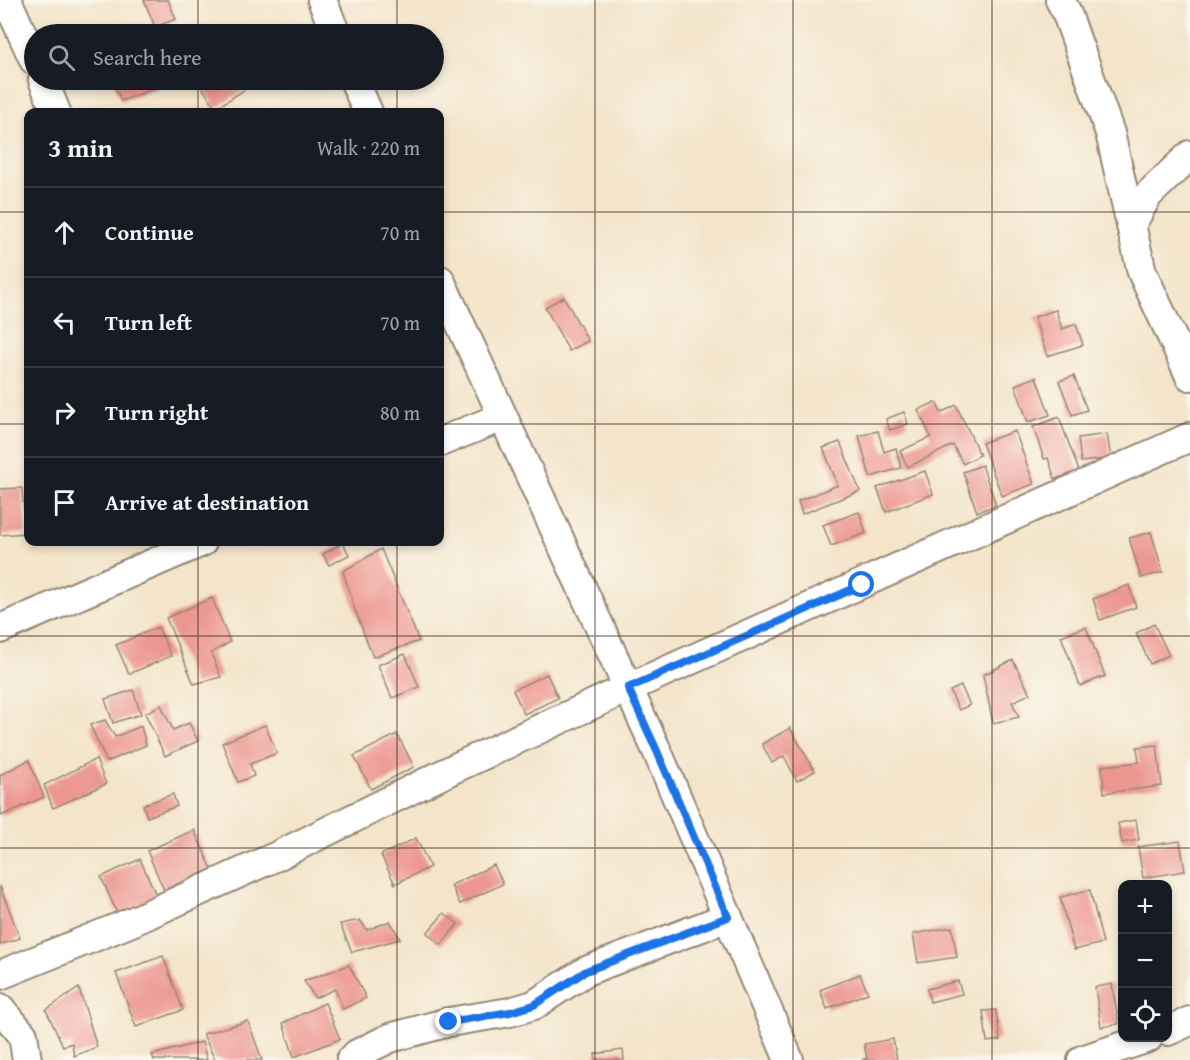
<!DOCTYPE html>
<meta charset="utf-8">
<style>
:root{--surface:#171b24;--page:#20242c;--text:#f1f3f6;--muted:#9ea1a6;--line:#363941}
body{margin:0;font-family:"Gentium Book Plus",serif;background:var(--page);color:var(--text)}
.controls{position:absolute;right:18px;bottom:18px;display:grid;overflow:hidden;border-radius:12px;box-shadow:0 3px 9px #0003}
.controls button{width:54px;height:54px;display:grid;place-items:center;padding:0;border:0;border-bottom:2px solid var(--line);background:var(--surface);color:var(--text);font:30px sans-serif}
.stop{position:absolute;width:18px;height:18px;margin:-14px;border:4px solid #1a73e8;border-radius:50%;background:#fff}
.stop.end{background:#1a73e8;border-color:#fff;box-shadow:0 2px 6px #0008}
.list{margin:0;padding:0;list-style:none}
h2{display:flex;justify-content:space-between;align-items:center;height:78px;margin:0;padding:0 24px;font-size:26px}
h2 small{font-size:20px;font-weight:400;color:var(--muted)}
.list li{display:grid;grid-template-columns:39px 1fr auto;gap:18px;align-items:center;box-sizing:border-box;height:90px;padding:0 24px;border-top:2px solid var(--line)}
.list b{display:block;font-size:22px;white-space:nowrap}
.list em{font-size:20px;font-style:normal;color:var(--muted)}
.icon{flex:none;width:33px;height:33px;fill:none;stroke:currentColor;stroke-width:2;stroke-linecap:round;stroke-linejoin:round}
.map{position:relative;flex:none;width:1190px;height:1060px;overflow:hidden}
.search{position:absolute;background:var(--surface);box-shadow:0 3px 9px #0003;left:24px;top:24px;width:420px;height:66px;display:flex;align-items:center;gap:15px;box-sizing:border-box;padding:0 21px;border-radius:33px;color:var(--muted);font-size:22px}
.panel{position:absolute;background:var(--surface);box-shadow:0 3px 9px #0003;left:24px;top:108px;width:420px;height:438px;border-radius:12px}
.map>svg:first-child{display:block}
.building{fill:#ec9690}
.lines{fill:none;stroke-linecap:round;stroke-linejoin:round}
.minor-casing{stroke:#978774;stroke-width:32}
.minor{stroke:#fff;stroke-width:28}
.route{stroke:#1a73e8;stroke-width:8}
.grid{fill:none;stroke:#3b2a1e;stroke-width:1.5;stroke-opacity:0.55}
</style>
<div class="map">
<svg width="1190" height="1060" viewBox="0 0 1190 1060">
<rect width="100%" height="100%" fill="#fbf7ec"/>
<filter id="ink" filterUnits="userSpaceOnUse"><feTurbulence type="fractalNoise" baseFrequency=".0167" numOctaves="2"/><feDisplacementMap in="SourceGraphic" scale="12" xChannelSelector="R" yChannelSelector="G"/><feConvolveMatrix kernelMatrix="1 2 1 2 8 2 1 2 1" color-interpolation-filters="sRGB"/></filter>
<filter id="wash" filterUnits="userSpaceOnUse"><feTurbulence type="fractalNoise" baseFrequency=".008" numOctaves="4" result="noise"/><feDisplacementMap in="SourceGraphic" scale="24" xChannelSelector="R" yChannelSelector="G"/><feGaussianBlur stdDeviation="1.35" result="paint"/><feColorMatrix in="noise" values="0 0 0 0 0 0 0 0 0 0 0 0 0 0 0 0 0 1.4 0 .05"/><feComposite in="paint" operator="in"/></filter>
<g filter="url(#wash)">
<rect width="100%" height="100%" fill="#f3e4ca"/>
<g id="blocks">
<g class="building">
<path d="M144,0H168L176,19L155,27Z"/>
<path d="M127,80H169L170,83L121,101L114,84Z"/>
<path d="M197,80H260L216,108Z"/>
<path d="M564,297L588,341L569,351L545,307Z"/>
<path d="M1056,310L1062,329L1076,324L1083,345L1047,356L1034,317Z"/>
<path d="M1074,376L1087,410L1072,415L1059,381Z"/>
<path d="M1036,377L1050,415L1028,422L1015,385Z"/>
<path d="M936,402L941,413L956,405L980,455L963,464L953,445L908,467L900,451L931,437L918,410Z"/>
<path d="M904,412L908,424L890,430L886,419Z"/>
<path d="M1059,417L1079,471L1055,479L1048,458L1044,459L1033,427Z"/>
<path d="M878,431L884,452L896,448L901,468L870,477L859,436Z"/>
<path d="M1015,431L1034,484L1002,496L982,443Z"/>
<path d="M1107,434L1111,458L1081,462L1078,438Z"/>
<path d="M840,442L860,491L802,514L798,501L838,485L823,448Z"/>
<path d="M982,465L996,505L977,512L963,472Z"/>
<path d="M925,471L933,494L886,512L877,488Z"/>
<path d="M22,488L26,533L0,535V489Z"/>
<path d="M859,512L866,533L831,546L823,525Z"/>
<path d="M1151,532L1163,572L1141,578L1129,538Z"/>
<path d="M343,543L349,555L329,565L323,554Z"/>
<path d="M381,549L419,641L373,657L355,610L343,571Z"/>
<path d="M1129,585L1136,607L1100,620L1093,599Z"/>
<path d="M212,598L230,642L211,653L221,677L194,684L166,618Z"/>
<path d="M1154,624L1169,655L1150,664L1136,633Z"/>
<path d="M158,627L171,656L129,674L116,645Z"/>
<path d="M1086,627L1105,676L1080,686L1061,636Z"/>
<path d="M405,654L419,687L392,698L378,665Z"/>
<path d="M1013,660L1030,694L1012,702L1019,717L993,723L983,675Z"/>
<path d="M547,674L558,698L524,714L513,690Z"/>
<path d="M961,686L970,705L959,710L950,691Z"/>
<path d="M133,690L141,714L113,723L105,699Z"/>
<path d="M161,705L173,730L189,723L198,741L165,756L145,713Z"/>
<path d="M105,720L115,737L141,726L146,745L107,762L90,725Z"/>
<path d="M265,725L277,753L250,764L254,776L238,782L222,743Z"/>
<path d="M790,728L815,771L797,781L784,756L772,763L762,744Z"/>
<path d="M397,734L414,767L371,789L354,756Z"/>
<path d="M1157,745L1162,786L1104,793L1102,766L1139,762L1137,747Z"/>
<path d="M96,759L106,784L53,808L44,785Z"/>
<path d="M29,760L44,797L1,816L0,775Z"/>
<path d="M173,794L177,806L147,817L143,805Z"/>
<path d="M1136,820L1139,840L1122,843L1118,823Z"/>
<path d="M194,830L212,869L164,890L147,851Z"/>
<path d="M416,838L430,867L395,884L381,855Z"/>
<path d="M1180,841L1185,871L1143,878L1138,847Z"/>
<path d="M140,859L157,897L118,915L101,877Z"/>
<path d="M494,865L503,884L460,904L451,885Z"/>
<path d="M0,886L20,938L0,945Z"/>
<path d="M1090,890L1103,943L1074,950L1060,897Z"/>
<path d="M444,913L458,924L441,945L427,933Z"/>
<path d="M360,920L367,930L390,921L400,939L352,952L340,924Z"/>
<path d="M952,927L957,957L918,963L913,934Z"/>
<path d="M163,956L183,1010L136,1027L116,973Z"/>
<path d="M349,965L366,998L343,1009L335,989L315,998L304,981Z"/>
<path d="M860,974L868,993L827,1009L820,990Z"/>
<path d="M958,981L962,994L930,1002L927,989Z"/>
<path d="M1112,984L1119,1024L1101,1027L1095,987Z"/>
<path d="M79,988L97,1047L74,1056L72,1043L63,1046L46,1010Z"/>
<path d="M325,1003L340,1039L294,1057L283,1023Z"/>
<path d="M996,1010L1000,1040L987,1042L983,1011Z"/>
<path d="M248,1021L262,1060H215L203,1034Z"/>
<path d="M893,1039L897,1060H862L867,1058L864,1044Z"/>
<path d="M202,1042L207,1060H154L152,1055Z"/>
<path d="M623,1050L624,1060H596L595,1054Z"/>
</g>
</g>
</g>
<g filter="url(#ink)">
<use href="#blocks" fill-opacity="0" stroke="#978774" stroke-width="1.5"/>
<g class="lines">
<defs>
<g id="minor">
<path d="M7,0L34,60"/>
<path d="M322,0L336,34"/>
<path d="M1060,0L1066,11L1110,133L1131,225"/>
<path d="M43,80L56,112"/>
<path d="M354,80L368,112"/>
<path d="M1190,155L1148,195L1131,225L1142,272L1190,376"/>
<path d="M440,280L657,751L789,1060"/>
<path d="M440,442L502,417"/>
<path d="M0,629L202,542"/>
<path d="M0,975L129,923L277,856L455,768L628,688L1190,437"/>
<path d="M0,1008L23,1035L27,1060"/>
<path d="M1168,1031L1190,1021"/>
<path d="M351,1060L357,1054L390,1038L449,1022L510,1012L534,1005L586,971L728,917"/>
<path d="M1082,1060L1148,1038"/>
</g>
</defs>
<use href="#minor" class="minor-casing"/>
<use href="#minor" class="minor"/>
</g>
</g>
<g class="lines" filter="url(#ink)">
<path class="route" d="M449,1022L510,1012L534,1005L586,971L728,917L657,751L628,688L862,585"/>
</g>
<path class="grid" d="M198,0V34M397,0V34M595,0V1060M793,0V1060M992,0V1060M198,80V112M397,80V112M0,212H28M440,212H1190M0,424H28M440,424H1190M198,542V1060M397,542V1060M0,636H1190M0,848H1190"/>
</svg>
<div class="controls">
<button>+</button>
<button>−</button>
<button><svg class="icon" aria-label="locate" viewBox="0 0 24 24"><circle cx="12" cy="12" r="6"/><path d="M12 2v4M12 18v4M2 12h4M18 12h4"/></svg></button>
</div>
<div class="stop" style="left:862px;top:585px"></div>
<div class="stop end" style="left:449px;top:1022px"></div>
<div class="search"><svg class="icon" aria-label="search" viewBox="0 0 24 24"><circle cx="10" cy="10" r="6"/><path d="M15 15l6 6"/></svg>Search here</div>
<section class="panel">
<h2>3 min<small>Walk · 220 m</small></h2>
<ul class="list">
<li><svg class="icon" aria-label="ahead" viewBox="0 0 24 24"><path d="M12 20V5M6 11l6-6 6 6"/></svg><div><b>Continue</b></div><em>70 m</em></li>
<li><svg class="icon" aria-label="left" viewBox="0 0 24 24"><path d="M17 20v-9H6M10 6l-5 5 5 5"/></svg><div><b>Turn left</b></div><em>70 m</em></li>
<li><svg class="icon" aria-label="right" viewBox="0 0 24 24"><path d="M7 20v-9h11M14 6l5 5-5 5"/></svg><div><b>Turn right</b></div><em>80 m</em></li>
<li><svg class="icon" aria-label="arrive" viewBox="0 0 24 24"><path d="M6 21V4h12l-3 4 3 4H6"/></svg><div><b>Arrive at destination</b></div></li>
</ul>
</section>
</div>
